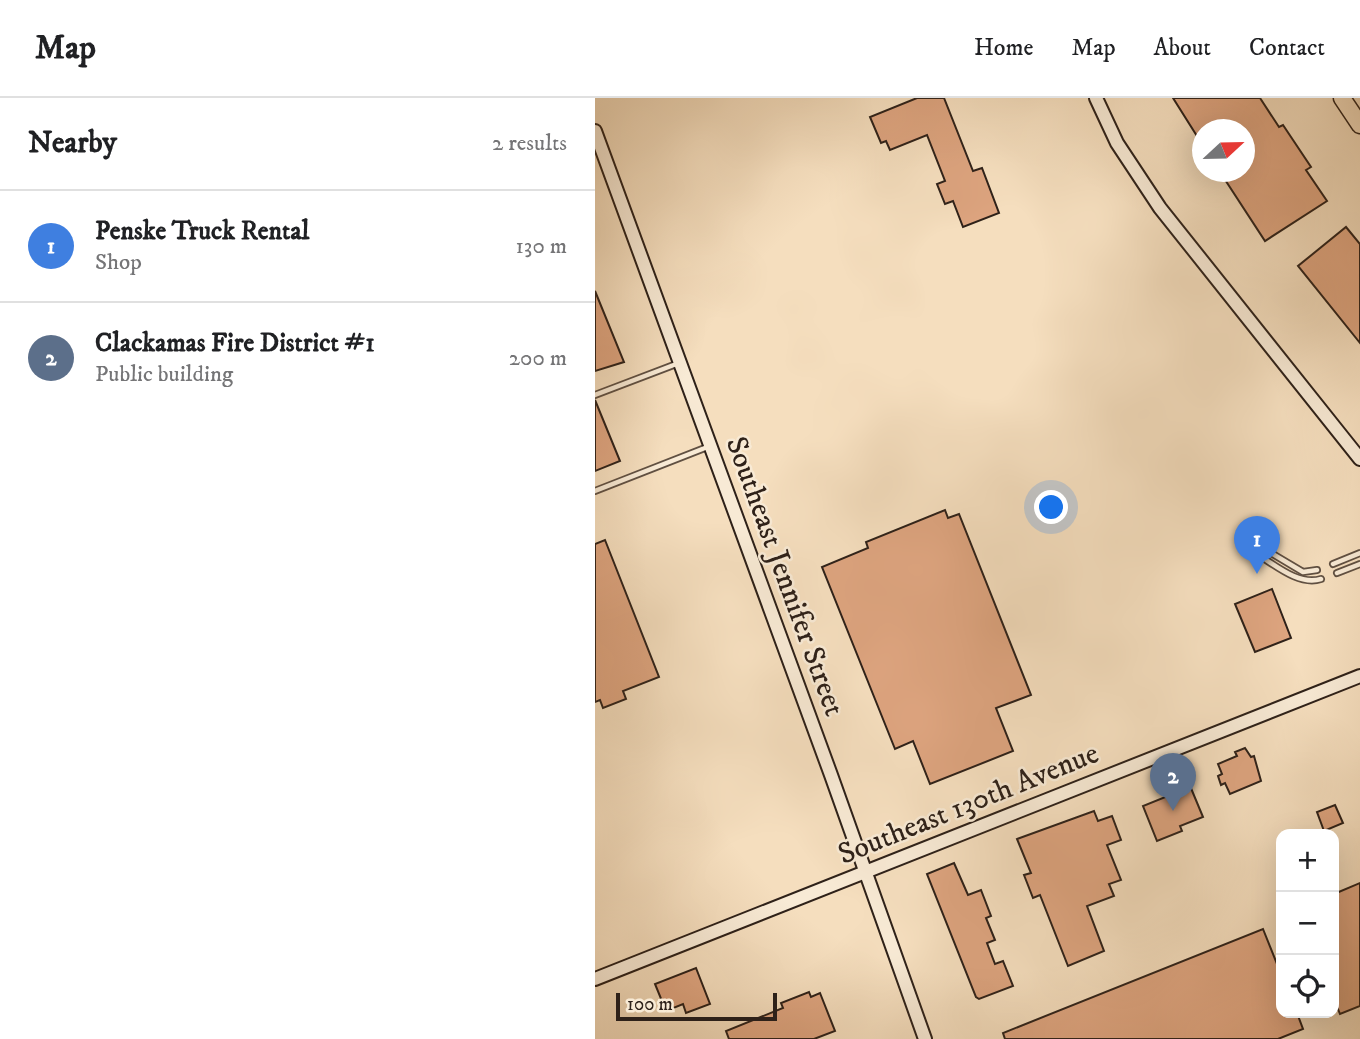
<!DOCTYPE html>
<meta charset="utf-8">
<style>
:root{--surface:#fff;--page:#f6f6f6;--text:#202124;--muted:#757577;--line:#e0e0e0;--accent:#db2777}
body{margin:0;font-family:"IM FELL DW Pica",serif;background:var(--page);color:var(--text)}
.controls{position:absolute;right:21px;bottom:21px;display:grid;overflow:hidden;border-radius:14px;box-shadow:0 7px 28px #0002}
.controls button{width:63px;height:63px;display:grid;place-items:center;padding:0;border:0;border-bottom:2px solid var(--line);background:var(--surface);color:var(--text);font:35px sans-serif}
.compass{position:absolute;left:597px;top:21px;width:63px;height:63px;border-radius:50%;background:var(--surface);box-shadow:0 7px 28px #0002;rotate:68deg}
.scale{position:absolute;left:21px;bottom:18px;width:161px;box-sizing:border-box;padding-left:7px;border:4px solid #2e2119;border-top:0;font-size:19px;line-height:24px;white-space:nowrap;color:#2e2119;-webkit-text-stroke:5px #f8ead5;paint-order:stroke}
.you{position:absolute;left:457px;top:410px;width:24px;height:24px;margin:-18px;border:5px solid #fff;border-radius:50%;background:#1a73e8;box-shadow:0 0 0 10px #1a73e833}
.badge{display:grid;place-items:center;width:46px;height:46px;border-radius:50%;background:var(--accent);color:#fff;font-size:23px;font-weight:700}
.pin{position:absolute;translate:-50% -58px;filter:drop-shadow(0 2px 4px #0008)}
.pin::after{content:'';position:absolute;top:37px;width:24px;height:21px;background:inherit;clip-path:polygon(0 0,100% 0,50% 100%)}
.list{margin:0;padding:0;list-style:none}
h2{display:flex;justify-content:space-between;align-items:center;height:91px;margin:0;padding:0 28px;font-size:30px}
h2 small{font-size:23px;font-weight:400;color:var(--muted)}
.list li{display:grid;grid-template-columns:46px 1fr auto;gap:21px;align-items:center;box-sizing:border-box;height:112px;padding:0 28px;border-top:2px solid var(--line)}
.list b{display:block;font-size:26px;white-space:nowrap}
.list p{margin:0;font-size:23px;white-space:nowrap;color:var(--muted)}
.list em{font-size:23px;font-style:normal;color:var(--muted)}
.icon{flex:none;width:38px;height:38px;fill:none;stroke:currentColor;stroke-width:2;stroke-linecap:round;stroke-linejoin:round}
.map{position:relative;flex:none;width:765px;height:941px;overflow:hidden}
header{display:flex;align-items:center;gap:42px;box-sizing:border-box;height:98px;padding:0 35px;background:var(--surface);border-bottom:2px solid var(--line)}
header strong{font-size:33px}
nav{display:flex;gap:38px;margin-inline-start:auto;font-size:24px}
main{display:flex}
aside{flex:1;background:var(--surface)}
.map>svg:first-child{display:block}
.building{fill:#dda47f;stroke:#2e2119;stroke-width:2}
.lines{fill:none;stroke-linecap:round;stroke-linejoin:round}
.lane-casing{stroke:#605042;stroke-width:8}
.secondary-casing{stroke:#2e2119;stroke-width:16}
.highway-casing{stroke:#2e2119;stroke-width:19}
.lane{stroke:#f8ead5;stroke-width:4.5}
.secondary{stroke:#f8ead5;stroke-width:12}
.highway{stroke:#f5debe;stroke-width:16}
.labels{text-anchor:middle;stroke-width:5;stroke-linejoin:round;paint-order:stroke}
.street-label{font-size:30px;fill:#2e2119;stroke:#f8ead5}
</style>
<header>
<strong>Map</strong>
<nav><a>Home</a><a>Map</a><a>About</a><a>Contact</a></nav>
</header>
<main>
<aside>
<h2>Nearby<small>2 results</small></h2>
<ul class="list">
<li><span class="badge" style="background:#3f7fe0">1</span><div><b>Penske Truck Rental</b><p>Shop</p></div><em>130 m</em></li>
<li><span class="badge" style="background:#5c6f8a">2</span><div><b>Clackamas Fire District #1</b><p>Public building</p></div><em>200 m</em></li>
</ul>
</aside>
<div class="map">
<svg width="765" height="941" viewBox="0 0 765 941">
<rect width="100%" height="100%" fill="#f5debe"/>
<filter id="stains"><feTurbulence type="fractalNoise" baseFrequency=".00286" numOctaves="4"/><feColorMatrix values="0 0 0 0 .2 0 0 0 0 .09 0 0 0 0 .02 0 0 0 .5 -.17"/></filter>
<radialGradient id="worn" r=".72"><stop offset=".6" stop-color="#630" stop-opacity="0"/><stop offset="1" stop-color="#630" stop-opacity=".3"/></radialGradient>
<g class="building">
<path d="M322,0H349L378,73L387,70L404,115L368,129L358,103L350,106L342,86L350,83L332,37L295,52L291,43L286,45L275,19Z"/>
<path d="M578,0H665L684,29L688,27L716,69L711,72L732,103L670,143L625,74H649V32H607V46Z"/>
<path d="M751,129L765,146V245L703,168Z"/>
<path d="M0,193L29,264L0,273Z"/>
<path d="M0,302L25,363L0,373Z"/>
<path d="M350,412L353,420L364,416L436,597L401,610L418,653L335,686L318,643L300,651L227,469L273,450L271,444Z"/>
<path d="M10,442L64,579L28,593L31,601L8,610L5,602L0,604V446Z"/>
<path d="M677,491L696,540L660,554L640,506Z"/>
<path d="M650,650L656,659L659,658L666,683L635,696L630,685L626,687L623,678L627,676L623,666L642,658L640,654Z"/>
<path d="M593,683L608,719L585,728L587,733L562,743L548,708L573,698L571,692Z"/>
<path d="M740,707L748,725L729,733L722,714Z"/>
<path d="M499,713L503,723L517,718L526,742L512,747L526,782L514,786L519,798L492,808L509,853L473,868L445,797L438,800L429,777L436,775L422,741Z"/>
<path d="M359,765L373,797L386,792L396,818L391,820L400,842L392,845L400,866L408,863L418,888L384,901L381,899L332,776Z"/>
<path d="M765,785V908L745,916L739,901V796Z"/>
<path d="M668,831L686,876V915H702L708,931L683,941H410L408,935Z"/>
<path d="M101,870L115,906L91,915L88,906L71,913L60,886Z"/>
<path d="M214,894L216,899L225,895L240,933L219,941H134L131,933L188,910L186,905Z"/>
</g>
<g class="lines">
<defs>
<g id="lane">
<path d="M0,297L84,265"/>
<path d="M0,393L115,348"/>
<path d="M671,452L708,474L722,472"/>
<path d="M662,456C680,467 704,488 726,481"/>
<path d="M738,466L765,455"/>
<path d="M742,475L765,466"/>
</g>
<g id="secondary">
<path d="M501,0L522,45L565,110L765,361"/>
<path d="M0,33L236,677L330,941"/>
<path d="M0,881L765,578"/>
</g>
<path id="highway" d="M747,0L765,27"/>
</defs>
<use href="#lane" class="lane-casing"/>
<use href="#secondary" class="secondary-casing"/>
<use href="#highway" class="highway-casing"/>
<use href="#lane" class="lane"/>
<use href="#secondary" class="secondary"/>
<use href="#highway" class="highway"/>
</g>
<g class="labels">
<g class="street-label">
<text transform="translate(191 478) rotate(70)" y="10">Southeast Jennifer Street</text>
<text transform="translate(373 705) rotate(-22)" y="10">Southeast 130th Avenue</text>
</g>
</g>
<rect width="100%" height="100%" filter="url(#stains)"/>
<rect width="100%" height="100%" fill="url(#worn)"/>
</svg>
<div class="controls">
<button>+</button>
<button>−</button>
<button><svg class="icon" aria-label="locate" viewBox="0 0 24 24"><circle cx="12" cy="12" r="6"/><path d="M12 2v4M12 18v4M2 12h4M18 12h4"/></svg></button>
</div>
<svg class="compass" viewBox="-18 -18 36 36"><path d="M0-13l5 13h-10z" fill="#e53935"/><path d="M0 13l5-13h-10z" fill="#757577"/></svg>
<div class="scale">100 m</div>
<div class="you"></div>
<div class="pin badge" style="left:662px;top:476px;background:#3f7fe0">1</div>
<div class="pin badge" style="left:578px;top:713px;background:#5c6f8a">2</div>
</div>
</main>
